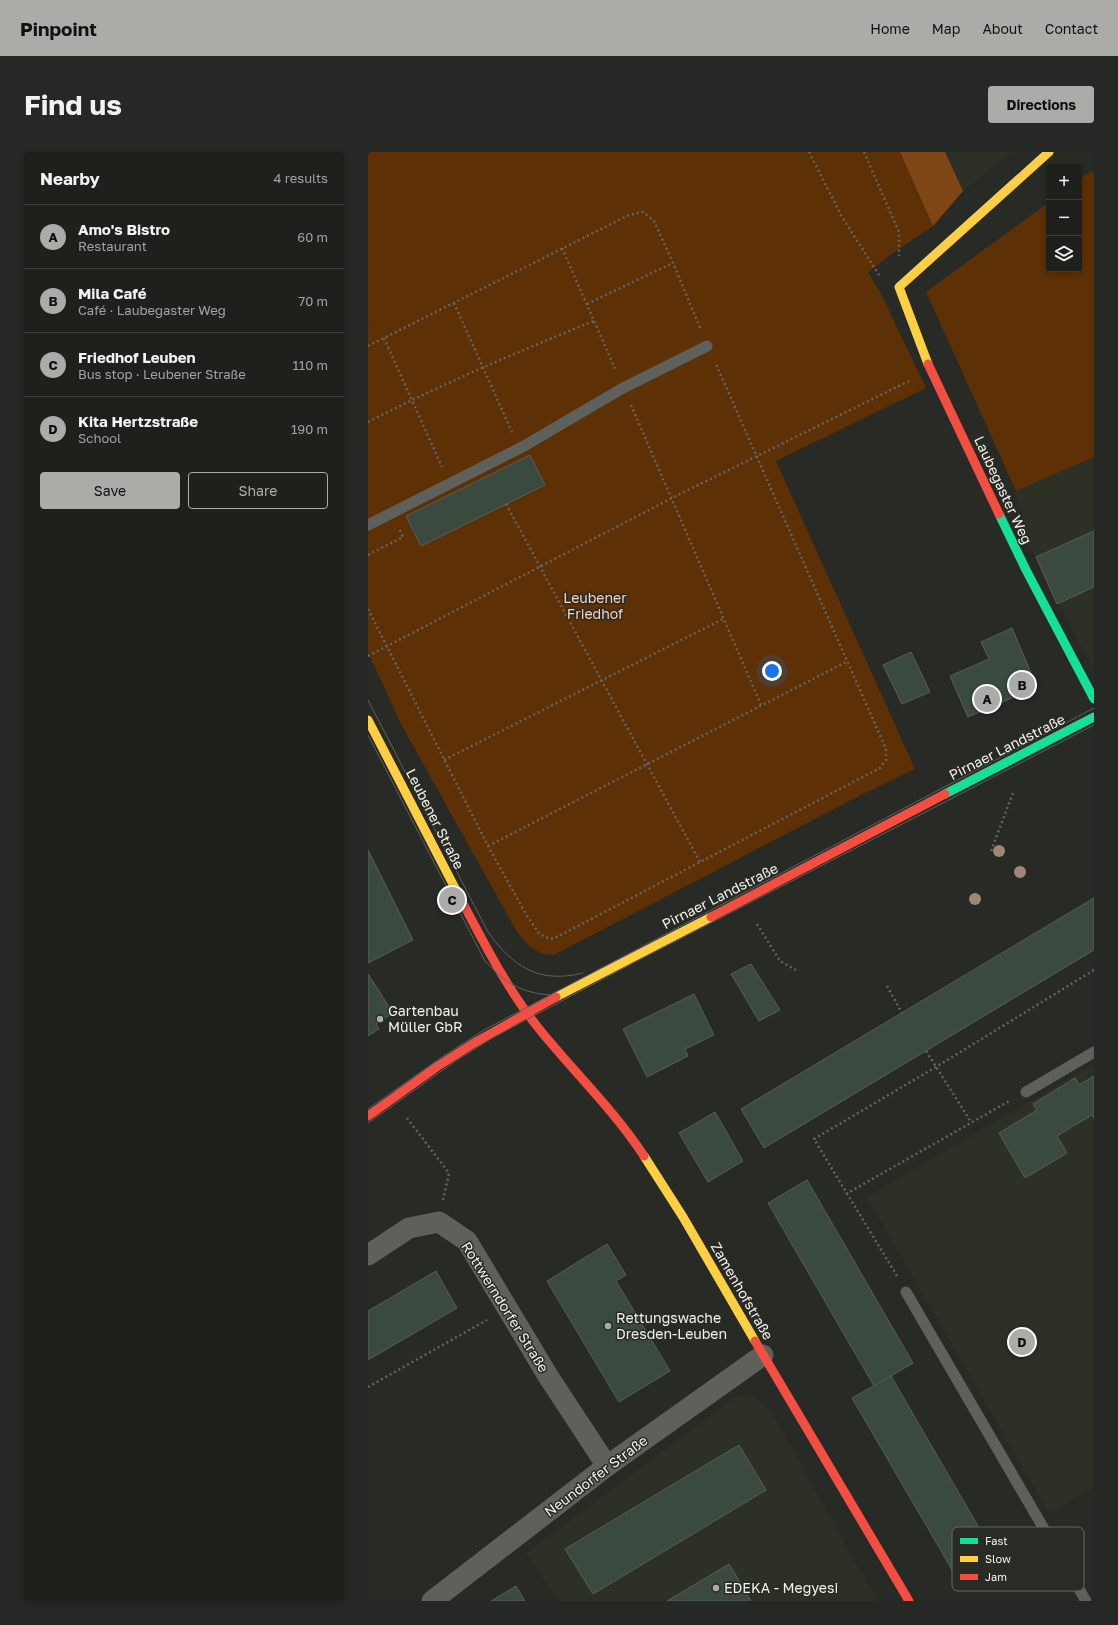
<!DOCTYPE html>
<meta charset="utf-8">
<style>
:root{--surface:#1e201c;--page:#262825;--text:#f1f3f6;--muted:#a1a3a3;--line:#3c3e3b;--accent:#abaca7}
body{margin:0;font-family:"Golos Text",sans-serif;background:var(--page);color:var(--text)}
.controls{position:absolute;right:12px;top:12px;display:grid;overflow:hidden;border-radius:4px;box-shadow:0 2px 6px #0003}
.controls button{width:36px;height:36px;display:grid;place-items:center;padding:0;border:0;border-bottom:1px solid var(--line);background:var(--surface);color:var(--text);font:20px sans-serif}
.you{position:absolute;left:404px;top:519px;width:14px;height:14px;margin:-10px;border:3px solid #fff;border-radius:50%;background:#1a73e8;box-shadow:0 0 0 6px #1a73e833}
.badge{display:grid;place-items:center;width:26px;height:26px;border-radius:50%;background:var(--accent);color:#111;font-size:13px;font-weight:700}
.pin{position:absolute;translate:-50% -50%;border:2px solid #fff;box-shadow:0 1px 4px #0006}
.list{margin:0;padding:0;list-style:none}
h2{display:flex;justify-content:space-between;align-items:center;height:52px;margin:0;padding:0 16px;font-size:17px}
h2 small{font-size:13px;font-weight:400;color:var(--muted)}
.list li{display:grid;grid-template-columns:26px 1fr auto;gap:12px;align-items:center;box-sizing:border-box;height:64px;padding:0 16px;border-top:1px solid var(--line)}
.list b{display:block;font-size:15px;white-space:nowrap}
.list p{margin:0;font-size:13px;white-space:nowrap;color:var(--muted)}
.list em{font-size:13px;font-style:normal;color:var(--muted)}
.actions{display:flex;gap:8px;padding:12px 16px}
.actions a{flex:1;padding:9px 0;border:1px solid var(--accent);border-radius:4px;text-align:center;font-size:14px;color:var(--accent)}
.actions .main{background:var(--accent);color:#111}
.icon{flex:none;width:22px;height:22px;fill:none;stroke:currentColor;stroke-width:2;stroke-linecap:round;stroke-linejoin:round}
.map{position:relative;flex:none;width:726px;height:1449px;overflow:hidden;border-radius:4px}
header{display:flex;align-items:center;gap:24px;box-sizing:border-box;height:56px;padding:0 20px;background:var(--accent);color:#111}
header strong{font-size:19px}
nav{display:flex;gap:22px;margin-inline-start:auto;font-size:14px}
.intro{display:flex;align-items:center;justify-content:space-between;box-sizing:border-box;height:96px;padding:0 24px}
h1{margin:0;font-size:28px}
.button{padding:10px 18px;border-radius:4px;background:var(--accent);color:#111;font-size:14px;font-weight:700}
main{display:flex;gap:24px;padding:0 24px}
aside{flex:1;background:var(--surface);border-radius:4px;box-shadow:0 2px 6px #0003}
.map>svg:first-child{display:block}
.built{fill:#2d3125}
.green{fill:#5d3005}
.forest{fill:#7f4715}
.building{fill:#3a4a3e;stroke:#5a5c58}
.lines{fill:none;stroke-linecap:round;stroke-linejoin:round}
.path{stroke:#646461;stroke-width:2.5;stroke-dasharray:2 3;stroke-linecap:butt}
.lane{stroke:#5e605c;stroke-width:11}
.street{stroke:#5e605c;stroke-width:21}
.fast{stroke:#16e098;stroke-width:9}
.slow{stroke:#ffcf43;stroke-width:9}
.jam{stroke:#f24e42;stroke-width:9}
.tram{stroke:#5f615d;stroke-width:1}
.tree{fill:#9d8878}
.poi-dot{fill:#abaca7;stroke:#292b24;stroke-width:1.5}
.labels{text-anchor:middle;stroke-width:3;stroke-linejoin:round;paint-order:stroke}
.street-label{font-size:14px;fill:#f1f2ed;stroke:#292b24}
.park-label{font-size:14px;fill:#fcd5bb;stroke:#292b24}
.poi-label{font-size:14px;fill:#f1f2ed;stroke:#292b24;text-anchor:start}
.key{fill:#292b24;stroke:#656760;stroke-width:1}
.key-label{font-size:11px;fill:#f1f2ed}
</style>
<header>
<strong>Pinpoint</strong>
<nav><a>Home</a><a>Map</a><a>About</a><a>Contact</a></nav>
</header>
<div class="intro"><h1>Find us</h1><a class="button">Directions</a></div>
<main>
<aside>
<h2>Nearby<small>4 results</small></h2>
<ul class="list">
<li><span class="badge">A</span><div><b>Amo's Bistro</b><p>Restaurant</p></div><em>60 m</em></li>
<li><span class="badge">B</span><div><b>Mila Café</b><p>Café · Laubegaster Weg</p></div><em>70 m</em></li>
<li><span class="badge">C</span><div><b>Friedhof Leuben</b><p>Bus stop · Leubener Straße</p></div><em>110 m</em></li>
<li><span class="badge">D</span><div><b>Kita Hertzstraße</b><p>School</p></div><em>190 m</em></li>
</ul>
<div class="actions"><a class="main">Save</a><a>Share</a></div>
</aside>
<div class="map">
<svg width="726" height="1449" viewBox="0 0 726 1449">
<rect width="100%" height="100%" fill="#282a25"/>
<g class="built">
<path d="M577,0H644L595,39Z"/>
<path d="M726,305V520L663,397L648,339Z"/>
<path d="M726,912V1335L681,1361L499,1045Z"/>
<path d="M370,1243L387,1245L403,1259L509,1449H190L158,1401Z"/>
</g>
<g class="green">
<path d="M0,0H532L565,74L518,106L500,121L513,142L558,236L408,309L547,617L491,644L186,803C167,802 161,794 149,780L33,572L0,500V174L1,173L0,171Z"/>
<path d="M724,19L726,22V305L648,339L558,140L681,50V117H711V28Z"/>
</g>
<path class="forest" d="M532,0H577L595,39L565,74Z"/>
<g class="building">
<path d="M162,303L177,333L53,394L38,364Z"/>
<path d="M726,379V435L689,452L668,405Z"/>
<path d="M644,476L669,535L600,565L582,524L621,507L613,490Z"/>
<path d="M543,500L562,540L534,552L515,513Z"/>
<path d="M0,698L45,788L0,811Z"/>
<path d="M726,746V798L396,996L373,957Z"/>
<path d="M383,812L412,858L391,869L363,822Z"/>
<path d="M0,822L25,861L8,872L11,877L0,884Z"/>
<path d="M326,842L346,883L317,897L320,904L279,925L255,877Z"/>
<path d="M726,924V966L724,963L689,984L699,1001L657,1026L631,981L669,958L665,952L707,926L711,933Z"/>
<path d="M347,960L375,1009L340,1030L311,981Z"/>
<path d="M439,1028L545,1211L506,1234L400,1051Z"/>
<path d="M239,1092L258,1123L248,1129L302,1219L251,1250L179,1129Z"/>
<path d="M68,1119L89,1156L0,1208V1159Z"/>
<path d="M523,1224L632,1412L594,1435L484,1246Z"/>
<path d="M371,1293L398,1338L225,1442L197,1397Z"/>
<path d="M361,1412L383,1449H299Z"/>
<path d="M148,1434L157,1449H123Z"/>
</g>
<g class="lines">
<g class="path">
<path d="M441,0L474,65L511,123"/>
<path d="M496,0L531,80V104"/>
<path d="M194,96L248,219"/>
<path d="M86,151L144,280"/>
<path d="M219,152L305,111"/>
<path d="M16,186L74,315"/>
<path d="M0,194L261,63L275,60L286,69L305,111L333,178"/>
<path d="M263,253L393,553"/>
<path d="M0,270C74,232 149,200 226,169"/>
<path d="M138,352L332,710"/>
<path d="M0,403L35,385L31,376"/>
<path d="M0,457L120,694L159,764L171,781L177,785L185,787L512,616L518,608V597L347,210"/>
<path d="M0,504L304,346L541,229"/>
<path d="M76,608L355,467"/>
<path d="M120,694L480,509"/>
<path d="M623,699L645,641"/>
<path d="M389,772L412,809L428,818"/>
<path d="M519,834L534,861"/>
<path d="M558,899L603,970"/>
<path d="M39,966L81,1021L75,1048"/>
<path d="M478,1042L643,948"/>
<path d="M529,1124L446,987L568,915L726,818"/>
<path d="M0,1235L119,1168"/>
</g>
<g class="lane">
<path d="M0,373L156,294L255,236L339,194"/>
<path d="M658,940L726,900"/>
<path d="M538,1140L718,1449"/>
</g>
<g class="street">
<path d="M0,1103L41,1076L71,1070L99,1089L180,1224L239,1314"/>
<path d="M64,1449L239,1314L395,1203"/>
</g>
<g class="fast">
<path d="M631,362L658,418L726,547"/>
<path d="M577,642L726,565"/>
</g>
<g class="slow">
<path d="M560,212L531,135L681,0"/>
<path d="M0,568L89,740"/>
<path d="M188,845L343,765"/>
<path d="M276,1004L315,1065L387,1189"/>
</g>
<g class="jam">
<path d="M560,212L631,362"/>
<path d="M89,740C114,787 138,836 172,878C206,920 246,958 276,1004"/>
<path d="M343,765L577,642"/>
<path d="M0,964L70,914L106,891L188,845"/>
<path d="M387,1189L541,1449"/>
</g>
<g class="tram">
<path d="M0,548L120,780C145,815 171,832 215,821"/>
<path d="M0,583L117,809C137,831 153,841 183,843"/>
<path d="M0,957L74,905L116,878L726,556"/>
<path d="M0,971L89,908L124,886L265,811L726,573"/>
</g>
</g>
<g class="tree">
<circle cx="631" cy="699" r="6"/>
<circle cx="652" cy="720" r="6"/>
<circle cx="607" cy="747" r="6"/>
</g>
<g class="poi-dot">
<circle cx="12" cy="867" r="4"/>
<circle cx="240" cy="1174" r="4"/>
<circle cx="348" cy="1436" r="4"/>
</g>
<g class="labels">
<g class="street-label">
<text transform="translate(635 338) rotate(65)" y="5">Laubegaster Weg</text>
<text transform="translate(639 595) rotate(-27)" y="5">Pirnaer Landstraße</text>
<text transform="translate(67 667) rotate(63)" y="5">Leubener Straße</text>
<text transform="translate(352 744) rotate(-27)" y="5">Pirnaer Landstraße</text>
<text transform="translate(374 1139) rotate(60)" y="5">Zamenhofstraße</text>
<text transform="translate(137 1155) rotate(58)" y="5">Rottwerndorfer Straße</text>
<text transform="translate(228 1324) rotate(-37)" y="5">Neundorfer Straße</text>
</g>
<g class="park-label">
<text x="227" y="451">Leubener<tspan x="227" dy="16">Friedhof</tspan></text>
</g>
<g class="poi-label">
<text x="20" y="864">Gartenbau<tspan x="20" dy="16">Müller GbR</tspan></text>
<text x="248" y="1171">Rettungswache<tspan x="248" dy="16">Dresden-Leuben</tspan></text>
<text x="356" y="1441">EDEKA - Megyesi</text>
</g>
</g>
<rect x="584" y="1375" width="132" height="64" rx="6" class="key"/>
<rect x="592" y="1386" width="18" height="6" fill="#16e098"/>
<rect x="592" y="1404" width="18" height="6" fill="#ffcf43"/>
<rect x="592" y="1422" width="18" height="6" fill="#f24e42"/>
<g class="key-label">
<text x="617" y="1393">Fast</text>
<text x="617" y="1411">Slow</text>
<text x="617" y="1429">Jam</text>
</g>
</svg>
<div class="controls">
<button>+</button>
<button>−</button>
<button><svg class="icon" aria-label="layers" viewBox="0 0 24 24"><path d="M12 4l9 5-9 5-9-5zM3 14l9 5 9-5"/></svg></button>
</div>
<div class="you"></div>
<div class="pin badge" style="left:619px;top:547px">A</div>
<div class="pin badge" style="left:654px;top:533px">B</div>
<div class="pin badge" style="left:84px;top:748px">C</div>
<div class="pin badge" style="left:654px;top:1190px">D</div>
</div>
</main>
